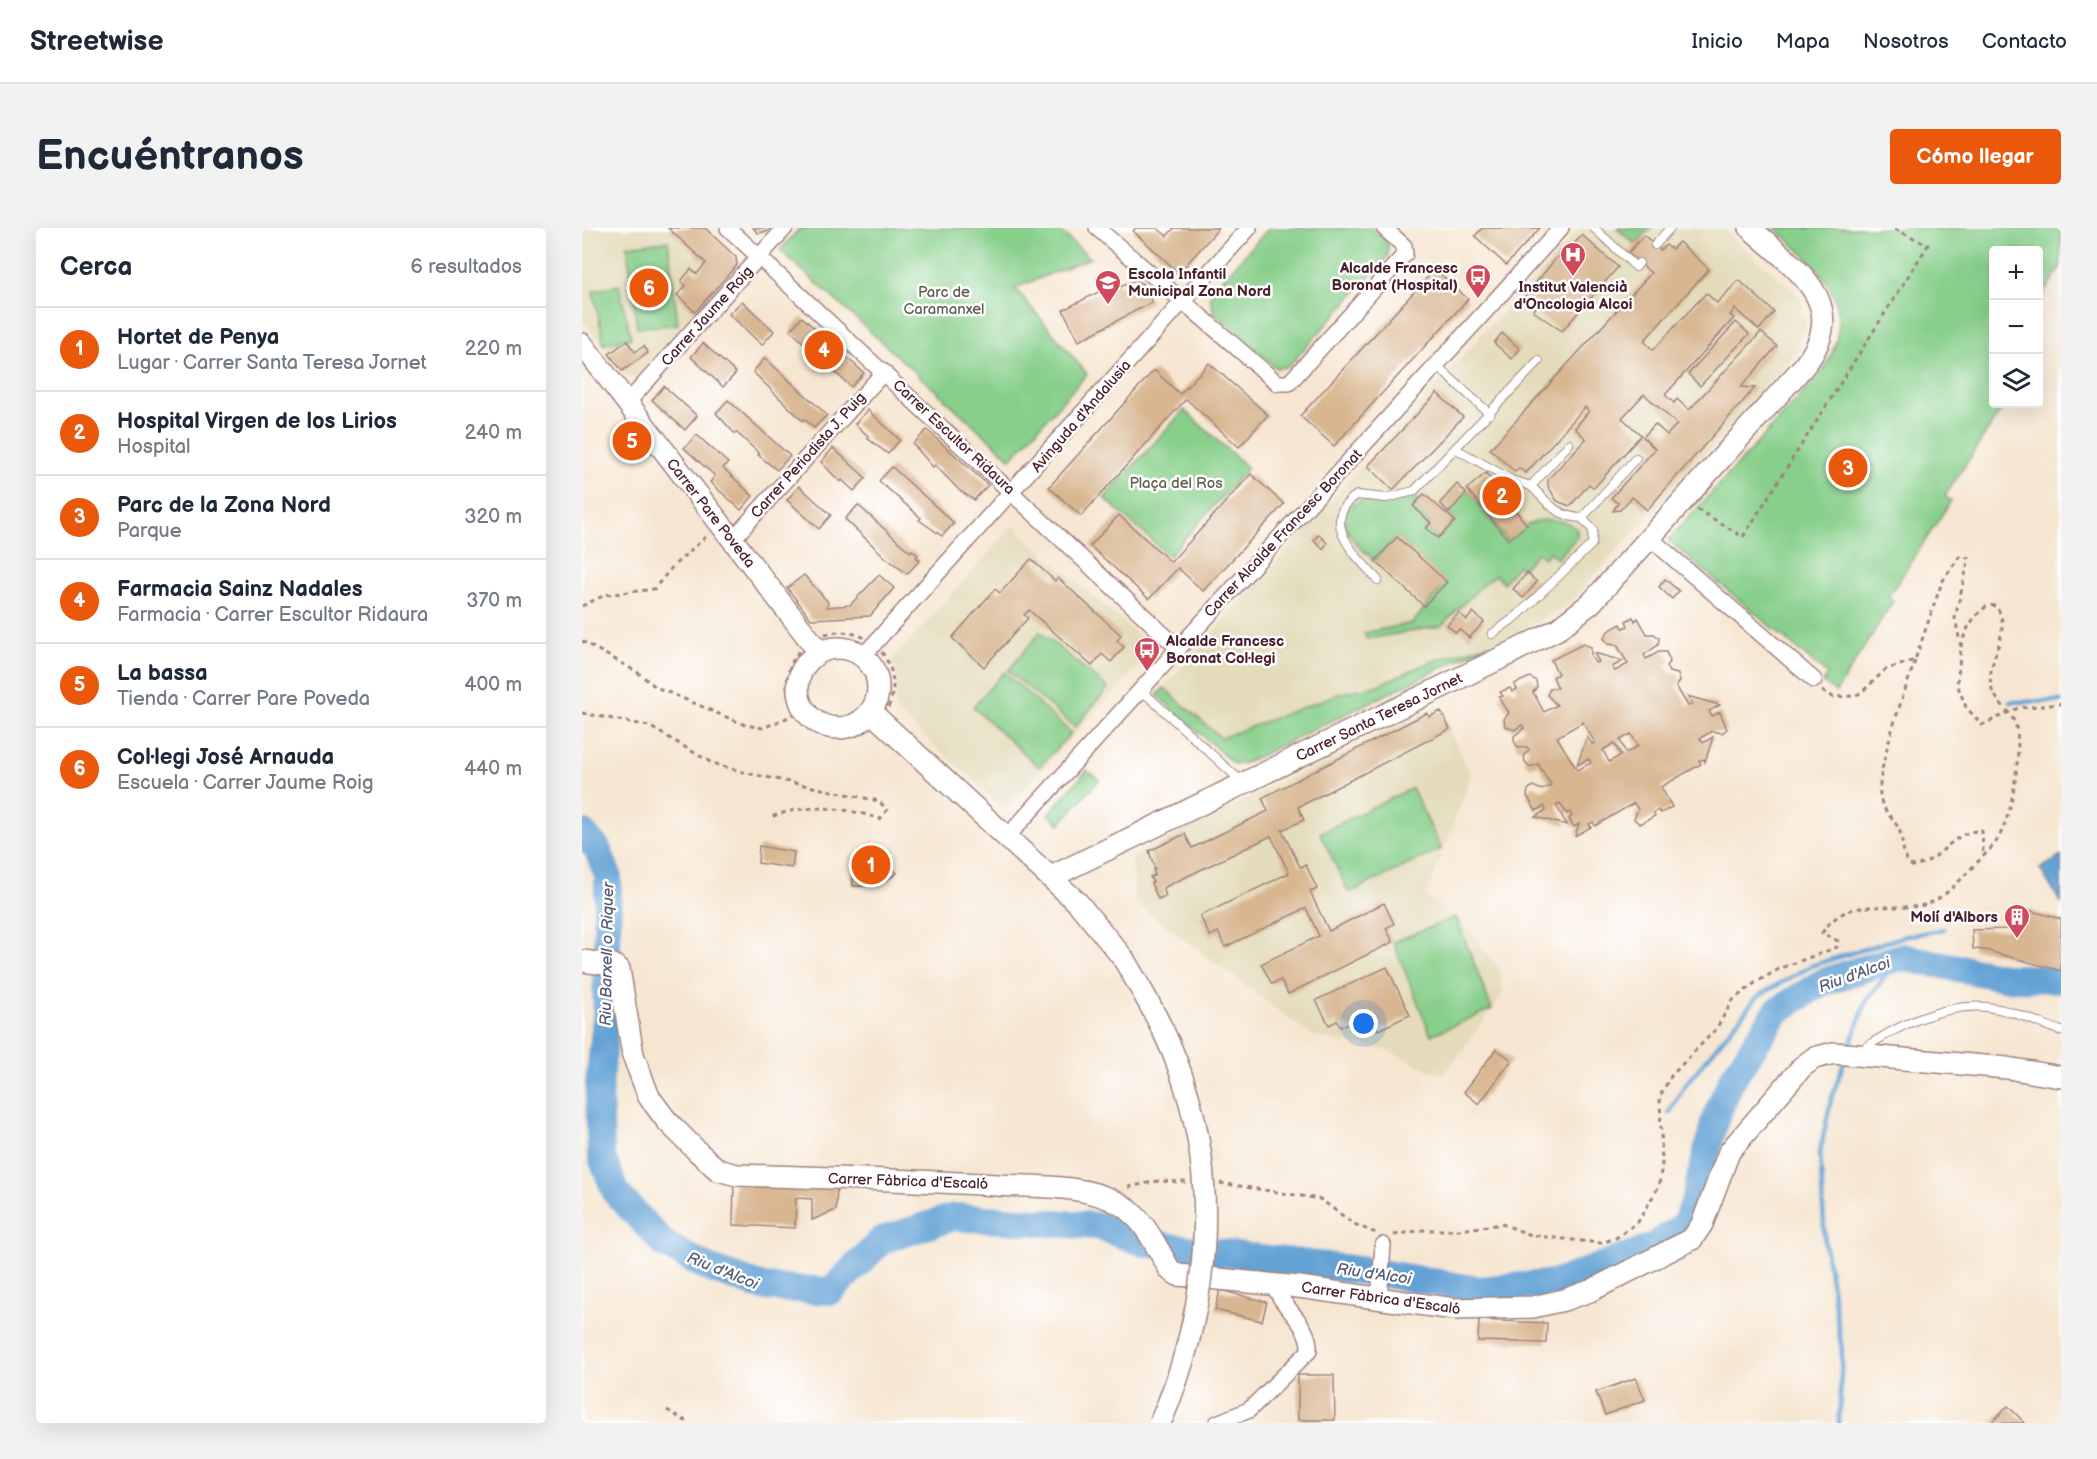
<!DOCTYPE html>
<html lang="es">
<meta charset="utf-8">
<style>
:root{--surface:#fff;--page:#f2f2f3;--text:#1f2937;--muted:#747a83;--line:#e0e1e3;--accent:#ea580c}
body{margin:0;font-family:"Balsamiq Sans",sans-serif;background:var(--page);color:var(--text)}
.controls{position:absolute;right:18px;top:18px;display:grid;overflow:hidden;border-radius:6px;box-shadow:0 6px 24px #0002}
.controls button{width:54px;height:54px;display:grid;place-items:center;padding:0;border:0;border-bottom:2px solid var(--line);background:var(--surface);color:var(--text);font:30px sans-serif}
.you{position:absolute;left:782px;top:796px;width:21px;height:21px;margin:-15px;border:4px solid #fff;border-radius:50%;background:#1a73e8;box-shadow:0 0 0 9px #1a73e833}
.badge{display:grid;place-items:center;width:39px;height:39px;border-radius:50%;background:var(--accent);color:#fff;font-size:20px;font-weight:700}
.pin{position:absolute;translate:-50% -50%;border:3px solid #fff;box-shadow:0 2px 6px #0006}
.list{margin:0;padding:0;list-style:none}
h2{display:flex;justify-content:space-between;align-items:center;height:78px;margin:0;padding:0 24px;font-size:26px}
h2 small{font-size:20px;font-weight:400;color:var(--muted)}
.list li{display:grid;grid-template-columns:39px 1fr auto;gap:18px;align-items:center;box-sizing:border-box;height:84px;padding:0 24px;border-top:2px solid var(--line)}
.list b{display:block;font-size:22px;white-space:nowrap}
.list p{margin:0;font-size:20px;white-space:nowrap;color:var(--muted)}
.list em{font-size:20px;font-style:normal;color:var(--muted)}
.icon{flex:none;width:33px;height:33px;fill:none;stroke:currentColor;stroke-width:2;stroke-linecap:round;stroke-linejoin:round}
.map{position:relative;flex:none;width:1479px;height:1195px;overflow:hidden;border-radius:6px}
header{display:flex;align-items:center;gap:36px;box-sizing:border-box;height:84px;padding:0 30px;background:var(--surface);border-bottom:2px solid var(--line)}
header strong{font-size:28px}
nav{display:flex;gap:33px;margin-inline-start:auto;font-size:21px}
.intro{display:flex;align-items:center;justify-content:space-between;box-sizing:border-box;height:144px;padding:0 36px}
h1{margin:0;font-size:42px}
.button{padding:15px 27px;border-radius:6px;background:var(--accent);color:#fff;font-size:21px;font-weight:700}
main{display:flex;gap:36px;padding:0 36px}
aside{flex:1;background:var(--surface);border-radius:6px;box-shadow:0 6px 24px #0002}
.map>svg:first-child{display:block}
.built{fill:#e3dbba}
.green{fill:#87cf8a;stroke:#68775a;stroke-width:1.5}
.water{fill:#63a2d5;stroke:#566080;stroke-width:1.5}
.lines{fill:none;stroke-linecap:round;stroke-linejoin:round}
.stream{stroke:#63a2d5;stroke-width:4.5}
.river{stroke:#63a2d5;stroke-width:28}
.building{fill:#d8b690;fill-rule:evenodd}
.lane-casing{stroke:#a0827e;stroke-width:10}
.street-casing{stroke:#a0827e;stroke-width:18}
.secondary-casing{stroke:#a0827e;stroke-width:24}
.path{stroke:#a0827e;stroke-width:3;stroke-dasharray:4.5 4.5;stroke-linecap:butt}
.lane{stroke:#fff;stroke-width:8}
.street{stroke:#fff;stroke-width:15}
.secondary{stroke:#fff;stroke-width:21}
.secondary-bridge-casing{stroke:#a0827e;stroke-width:24;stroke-linecap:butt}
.secondary-bridge{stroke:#fff;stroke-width:21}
.labels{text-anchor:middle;stroke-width:5;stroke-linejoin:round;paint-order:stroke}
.poi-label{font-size:15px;font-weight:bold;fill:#4a1f2b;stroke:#fff;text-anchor:end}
.park-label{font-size:15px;fill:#5f5d4c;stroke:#fff}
.street-label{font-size:15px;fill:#4a1f2b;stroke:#fff}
.water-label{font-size:16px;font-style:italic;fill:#555a77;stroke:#fff}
</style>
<header>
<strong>Streetwise</strong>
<nav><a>Inicio</a><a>Mapa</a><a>Nosotros</a><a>Contacto</a></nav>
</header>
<div class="intro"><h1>Encuéntranos</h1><a class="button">Cómo llegar</a></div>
<main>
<aside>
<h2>Cerca<small>6 resultados</small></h2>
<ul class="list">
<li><span class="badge">1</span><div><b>Hortet de Penya</b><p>Lugar · Carrer Santa Teresa Jornet</p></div><em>220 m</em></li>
<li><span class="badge">2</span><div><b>Hospital Virgen de los Lirios</b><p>Hospital</p></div><em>240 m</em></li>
<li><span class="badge">3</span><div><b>Parc de la Zona Nord</b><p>Parque</p></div><em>320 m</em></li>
<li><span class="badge">4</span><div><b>Farmacia Sainz Nadales</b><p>Farmacia · Carrer Escultor Ridaura</p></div><em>370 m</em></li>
<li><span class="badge">5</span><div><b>La bassa</b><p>Tienda · Carrer Pare Poveda</p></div><em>400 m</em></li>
<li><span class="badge">6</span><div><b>Col·legi José Arnauda</b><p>Escuela · Carrer Jaume Roig</p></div><em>440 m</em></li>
</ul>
</aside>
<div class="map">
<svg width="1479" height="1195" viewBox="0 0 1479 1195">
<rect width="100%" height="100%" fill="#fff"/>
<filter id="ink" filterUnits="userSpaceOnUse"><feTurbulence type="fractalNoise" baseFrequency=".0167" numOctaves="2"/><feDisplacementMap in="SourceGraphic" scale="12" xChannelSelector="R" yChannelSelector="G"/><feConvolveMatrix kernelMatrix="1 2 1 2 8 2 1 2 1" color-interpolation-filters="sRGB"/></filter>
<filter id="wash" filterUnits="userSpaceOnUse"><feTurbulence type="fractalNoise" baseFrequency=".008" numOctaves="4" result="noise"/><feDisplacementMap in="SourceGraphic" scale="24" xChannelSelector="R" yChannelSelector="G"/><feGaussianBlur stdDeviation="1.35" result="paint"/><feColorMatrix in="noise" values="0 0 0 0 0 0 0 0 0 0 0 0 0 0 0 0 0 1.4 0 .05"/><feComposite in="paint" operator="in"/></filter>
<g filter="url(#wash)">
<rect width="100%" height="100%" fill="#f6e6d1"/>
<g class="built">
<path d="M0,0H123L154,29L155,37L54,149L45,148L0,91Z"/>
<path d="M998,0H1141L1219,70L1225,98L1217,122L986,377L932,407L671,532L652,536L575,467L776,242Z"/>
<path d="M431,298L572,422L423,581L313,482L315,445L310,432Z"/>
<path d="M856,477L889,548L844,669L880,693L919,743L920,768L861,848L804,822L730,808L553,674L550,627Z"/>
</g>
<g class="green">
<path d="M218,0H475L508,30L433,60L505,146L429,231L198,22Z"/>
<path d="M687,0H789L806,15V28L706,139L694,140L632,84L628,69L631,62Z"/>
<path d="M1035,0H1069L1053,16Z"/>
<path d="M1193,0H1479V38L1457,73L1456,22H1412V176H1423L1363,268L1369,273L1306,369L1311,373L1254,464L1241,455L1245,446L1086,312L1238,147C1282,79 1242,44 1193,0Z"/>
<path d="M86,13L96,96L55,100L45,18Z"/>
<path d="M37,57L49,110L22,116L11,63Z"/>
<path d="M602,182L666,240L587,328L522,270Z"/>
<path d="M885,261L925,312C931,307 938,300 945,297C958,290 986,290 995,302V309L975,331L968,324L962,330L955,325L940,341L936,337L921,355L914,347L901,356L859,398L785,411L782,405L831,395L864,354L815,309L793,333C778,319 763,309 761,287C779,260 805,279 832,269L836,272L831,278L849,295L844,300L856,310L873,293L867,285Z"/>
<path d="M458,404L526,460L493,499L426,443Z"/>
<path d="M908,416L663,535L652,536L575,467L582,460L639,510L759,465L793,458L851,433Z"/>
<path d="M422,444L489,505L457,539L391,479Z"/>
<path d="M505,542L517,552L478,596L466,586Z"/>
<path d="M830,560L859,621L767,665L738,605Z"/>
<path d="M874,689L910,781L849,807L811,714Z"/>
</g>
<path class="water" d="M1479,628V675L1458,641Z"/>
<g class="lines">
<g class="stream">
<path d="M1428,474L1479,473"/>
<path d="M1267,820L1284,773L1319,729"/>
<path d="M1087,885L1104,856L1176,768L1229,738L1320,709L1362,701"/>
<path d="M1257,1195L1260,1122L1243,1016L1238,924L1249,872L1263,831"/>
</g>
<path class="river" d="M0,605L15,620L26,648L24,791L17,858L19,927L34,965L82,1016L126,1040L181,1059L249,1063L300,1012L372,989L517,998L563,1015L597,1020L793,1044L897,1062L974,1055L1070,1019L1102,998L1112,976L1133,891L1149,853L1195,783L1241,754L1319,729L1427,750L1479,751"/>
</g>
<g id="blocks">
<g class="building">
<path d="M86,0H123L154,29L155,37L113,84L95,67L104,58L99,53L109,41L115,46L124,35Z"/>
<path d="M171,0H189L186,3L176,5Z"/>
<path d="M554,0H575L585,8L592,0H637L597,45L551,3Z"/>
<path d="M900,0H958L924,37L893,8Z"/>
<path d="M1000,7L1036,39L980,103L951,83L954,80L942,69L976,28L979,30Z"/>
<path d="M1062,7L1078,22L1084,17L1090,21L1097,14L1127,41L1062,113L1071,122L1124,65L1135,75L1157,52L1192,84L1177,102L1153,81L1148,87L1152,90L1083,167L1092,175L1095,171L1107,182L1179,104L1195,118L1159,159L1173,160L1065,282L1050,269L1038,282L1031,283L1036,275L1029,270L1073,221L1061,209L1073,196L1085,207L1095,196L1062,166L1040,190L1059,207L1012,260L1007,256L988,278L975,273L966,258V251L1004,211L993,200L1007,183L1003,179L944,245L937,240L933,244L908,221L1069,45L1046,25Z"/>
<path d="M853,41L886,71L752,218L718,188Z"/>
<path d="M555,51L558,56L560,55L570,74L497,113L481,82L536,54L538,59Z"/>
<path d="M160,73L192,103L180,117L147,86Z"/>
<path d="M220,89L282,145L269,159L208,102Z"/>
<path d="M1154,94L1167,106L1118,158L1106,146Z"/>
<path d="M920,105L938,121L930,131L912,115Z"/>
<path d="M45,113L53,124L62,118L66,125L40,143L27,126Z"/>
<path d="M121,115L154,145L141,159L109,129Z"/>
<path d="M183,130L245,187L232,200L222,191L221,193L171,144Z"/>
<path d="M627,135L686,187L657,219L604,171L499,288L467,259L572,142L598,166Z"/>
<path d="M82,158L115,188L103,202L70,172Z"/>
<path d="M855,165L881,189L811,262L786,238Z"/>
<path d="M146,172L208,228L195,242L176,227L178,226L154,204L153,206L134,185Z"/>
<path d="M286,182L318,212L306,226L285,210L286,208L273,196Z"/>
<path d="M345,202L406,257L392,272L377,262L353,237L351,239L331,216Z"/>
<path d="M115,207L146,235L141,240L171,268L159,282L128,254L133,248L102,220Z"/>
<path d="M251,220L284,250L272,263L260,252L258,254L239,234Z"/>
<path d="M310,239L372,295L360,308L337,292L339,290L297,253Z"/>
<path d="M904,245L945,297L926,312L885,261Z"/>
<path d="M669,246L702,276L621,363L596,340L567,371L508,318L537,287L589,334Z"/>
<path d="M875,256L884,265L867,285L858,275Z"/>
<path d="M217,258L249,287L237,301L205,272Z"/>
<path d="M842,266L873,293L856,310L844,300L849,295L831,278Z"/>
<path d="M276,277L328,324L330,322L336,327L334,329L338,332L325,346L303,329L263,291Z"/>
<path d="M737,306L745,315L741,321L732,312Z"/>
<path d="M815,309L865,354L842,378L793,333Z"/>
<path d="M449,331L473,353L476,350L539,407L535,413L542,419L529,434L520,426L510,438L447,382L442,387L446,390L402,439L370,410L413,361L418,365Z"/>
<path d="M945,345L955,354L941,370L931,361Z"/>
<path d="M222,347L246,374L245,379L268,377L297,347L312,360L288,388L229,391L205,360Z"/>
<path d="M1083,351L1097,363L1090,371L1077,359Z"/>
<path d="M891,384L902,394L887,410L877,401L874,405L865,397L877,385L885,392Z"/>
<path d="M1051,389L1053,393L1056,390L1065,406H1072L1077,410L1076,417L1062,427L1064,431L1077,424H1084L1088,433L1084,438L1087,444L1096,446L1098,453L1094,458L1106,478L1111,476L1105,468L1138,477L1127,483L1130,488L1138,484L1145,501L1140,505L1130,503L1118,510L1121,515L1131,509L1123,534L1122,531L1117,533L1119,536L1079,559L1090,579L1079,585L1076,582L1072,585L1073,588L1058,596L1052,591L1056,581L1052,575L1013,598L1011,594L1007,596L1009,599L993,608L997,596L992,599L987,591L990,588L988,584L985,586L978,575L974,577L985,597L953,589L964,582L962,578L954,583L945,568L946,562L951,558L960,562L969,557L956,536L948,539L943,534L942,527L947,522L945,519L936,520L932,513V508L942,500L940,497L932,502L923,498L922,491L927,485L917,469L921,468L918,464L928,460L930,464L935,461L932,456L948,449L954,453L955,459L951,464L962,484L975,477L965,467L968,460H976L971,449L976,446L969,432L1001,416L1009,419V428L1013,435L1017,434L1012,425L1041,433L1030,439L1033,443L1046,436L1035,417L1026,416L1022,410L1026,403L1039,396L1041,400L1046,398L1044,393ZM1001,494L1013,515L1010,516L1005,509L995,537L1007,531L1009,535L995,542L975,509ZM1049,506L1056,518L1044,525L1038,512ZM1032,515L1039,527L1027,534L1021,522Z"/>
<path d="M859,483L868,501L716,579L722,592L700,602L718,639L724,637L735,661L728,664L747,703L802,675L812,696L804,700L811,714L706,766L699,752L690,756L679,736L737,708L724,680L643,719L636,704L628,708L618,688L707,645L689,608L581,660L584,668L576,671L569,655L571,654L568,649L573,647L571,642L573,641L567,623L603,606L610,620L686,583L680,570L845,485L847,489Z"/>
<path d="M177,618L212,624L210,640L176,635Z"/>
<path d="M300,627L315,645L296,658H271L269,630Z"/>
<path d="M1435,679L1479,691V743L1403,722L1391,721L1390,702L1428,701Z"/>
<path d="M805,739L828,787L796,802L790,790L768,801L766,796L758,799L755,793L747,797L734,772Z"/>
<path d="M914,821L930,832L897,876L882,864Z"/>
<path d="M152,955L255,958L254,982L230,992V971L214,970L213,1000L151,997Z"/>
<path d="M638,1062L685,1074L680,1093L633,1082Z"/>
<path d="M897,1092L965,1095L964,1115L896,1113Z"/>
<path d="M716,1147H752L753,1192H716Z"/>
<path d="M1054,1150L1063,1172L1023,1187L1014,1164Z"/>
<path d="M1426,1178L1443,1195H1409Z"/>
</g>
</g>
</g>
<g filter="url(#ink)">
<use href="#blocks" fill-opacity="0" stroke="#a0827e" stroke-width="1.5"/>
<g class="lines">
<defs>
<g id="lane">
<path d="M1012,0L1054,39L1057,35"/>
<path d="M1073,17L1088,0"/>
<path d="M855,138L908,186"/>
<path d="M987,216L949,258C966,275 975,289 1000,290"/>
<path d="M874,221L930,252L949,258"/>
<path d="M796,352C775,329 735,293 775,267L804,270L832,263L957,133"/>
<path d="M910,406L935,388L1010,316L1011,302L1000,290L1054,230"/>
<path d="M558,461L660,554"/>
<path d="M1279,823C1311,799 1363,775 1404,779C1428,781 1456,795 1479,803"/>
</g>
<g id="street">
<path d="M146,0L596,420"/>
<path d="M515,0C575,52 636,102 695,155H707L823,26L822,18L802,0"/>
<path d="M45,175L203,0"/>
<path d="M1068,310L1232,452"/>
<path d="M150,312L302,144"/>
<path d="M281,428L667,0"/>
<path d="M424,610L979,0"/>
<path d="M797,1072L801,1017"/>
<path d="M635,1195L667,1182L727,1123C729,1095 699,1081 692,1056"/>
</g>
<g id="secondary">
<path d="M0,116L237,424"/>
<circle cx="256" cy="460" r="40"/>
<path d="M289,484L496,675L541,730"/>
<path d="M469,649L923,428L976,401L1009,375L1222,138C1272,75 1211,39 1168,0"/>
<path d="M0,733L31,737L37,741L51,827L67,869L85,893L116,924L136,942L155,947C242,950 328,952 415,957C452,959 501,956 536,975C561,988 574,1018 588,1042L596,1047L717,1059L872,1081L951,1079L982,1072L1008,1063L1110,1011L1120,996L1147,924L1220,839L1232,830L1252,825L1425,840L1479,849"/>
</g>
</defs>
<use href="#lane" class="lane-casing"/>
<use href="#street" class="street-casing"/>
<use href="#secondary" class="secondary-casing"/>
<g class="path">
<path d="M1115,281L1161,309L1346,17L1311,0"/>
<path d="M0,378L23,367L72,361L91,338L126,307"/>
<circle cx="258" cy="457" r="53"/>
<path d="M0,413L55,444L74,459L163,497L181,500L223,482"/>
<path d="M1333,433C1324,460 1291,548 1299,572C1302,585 1314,592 1318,604C1322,617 1319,628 1330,638C1361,634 1370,601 1400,603L1401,625"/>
<path d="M1240,463L1251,469L1271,468L1279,465L1303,442L1333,432L1360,354L1377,329L1387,330L1373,390L1379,419L1375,456L1384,479L1400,497L1436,480L1479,476"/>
<path d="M0,485L67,498L130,535L165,545L297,573L305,582L298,591C262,579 225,575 189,589"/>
<path d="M638,955L738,971L772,996L794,1005"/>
<path d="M546,959L576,953L605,954"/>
<path d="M812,1007L841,1002H878L920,996L949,1007L973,1010L1019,1015L1034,1010L1056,994L1077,958L1080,936L1078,868L1089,848L1134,801L1151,772L1173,755L1197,741L1255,719L1256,713L1240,705C1265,667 1302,683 1337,678C1356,675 1372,659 1385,645C1393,636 1402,628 1410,619C1429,599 1439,531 1435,504C1433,485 1417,478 1410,462C1401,435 1433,403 1414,378L1406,377C1391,389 1384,399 1379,419"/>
<path d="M85,1182L107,1195"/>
</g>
<use href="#lane" class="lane"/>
<use href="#street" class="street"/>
<use href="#secondary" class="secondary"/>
<defs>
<path id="secondary-bridge" d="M541,730C561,764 581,798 595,835C640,952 627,1083 578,1195"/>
</defs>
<use href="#secondary-bridge" class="secondary-bridge-casing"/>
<use href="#secondary-bridge" class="secondary-bridge"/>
</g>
</g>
<defs>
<symbol id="hospital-pin" viewBox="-11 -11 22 30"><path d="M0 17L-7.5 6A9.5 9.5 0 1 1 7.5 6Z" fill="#d1495b" stroke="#fff"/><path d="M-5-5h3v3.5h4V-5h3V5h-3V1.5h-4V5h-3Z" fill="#fff"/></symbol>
<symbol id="bus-pin" viewBox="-11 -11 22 30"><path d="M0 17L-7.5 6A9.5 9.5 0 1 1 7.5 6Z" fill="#d1495b" stroke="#fff"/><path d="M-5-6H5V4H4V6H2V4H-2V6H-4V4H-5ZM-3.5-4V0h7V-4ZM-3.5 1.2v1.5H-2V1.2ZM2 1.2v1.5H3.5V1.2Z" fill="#fff"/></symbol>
<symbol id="school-pin" viewBox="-11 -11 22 30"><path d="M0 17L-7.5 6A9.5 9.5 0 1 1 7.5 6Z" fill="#d1495b" stroke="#fff"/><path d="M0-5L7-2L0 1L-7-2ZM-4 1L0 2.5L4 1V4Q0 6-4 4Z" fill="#fff"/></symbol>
<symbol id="building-pin" viewBox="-11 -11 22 30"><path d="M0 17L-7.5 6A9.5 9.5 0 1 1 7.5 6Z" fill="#d1495b" stroke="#fff"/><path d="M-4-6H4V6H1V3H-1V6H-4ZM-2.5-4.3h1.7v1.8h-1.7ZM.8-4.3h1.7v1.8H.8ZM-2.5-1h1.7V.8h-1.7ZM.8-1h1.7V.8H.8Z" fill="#fff"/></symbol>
</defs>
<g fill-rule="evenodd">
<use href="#hospital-pin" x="976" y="12" width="30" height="40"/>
<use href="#bus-pin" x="881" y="34" width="30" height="40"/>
<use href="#school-pin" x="511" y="40" width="30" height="40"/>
<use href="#bus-pin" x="550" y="407" width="30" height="40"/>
<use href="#building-pin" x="1420" y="674" width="30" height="40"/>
</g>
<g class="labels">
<g class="poi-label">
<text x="876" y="45">Alcalde Francesc<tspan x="876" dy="17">Boronat (Hospital)</tspan></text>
<text x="546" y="51" text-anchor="start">Escola Infantil<tspan x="546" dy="17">Municipal Zona Nord</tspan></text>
<text x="991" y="64" text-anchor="middle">Institut Valencià<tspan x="991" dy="17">d'Oncologia Alcoi</tspan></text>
<text x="584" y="418" text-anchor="start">Alcalde Francesc<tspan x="584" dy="17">Boronat Col·legi</tspan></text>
<text x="1416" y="694">Molí d'Albors</text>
</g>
<g class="park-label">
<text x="362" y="69">Parc de<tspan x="362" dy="17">Caramanxel</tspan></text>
<text x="594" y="260">Plaça del Ros</text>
</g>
<g class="street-label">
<text transform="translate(125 88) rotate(-48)" y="5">Carrer Jaume Roig</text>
<text transform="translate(499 188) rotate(-49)" y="5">Avinguda d'Andalusia</text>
<text transform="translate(372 209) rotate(43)" y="5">Carrer Escultor Ridaura</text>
<text transform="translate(226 227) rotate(-48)" y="5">Carrer Periodista J. Puig</text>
<text transform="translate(129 285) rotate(52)" y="5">Carrer Pare Poveda</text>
<text transform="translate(701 305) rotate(-47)" y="5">Carrer Alcalde Francesc Boronat</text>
<text transform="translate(797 489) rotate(-26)" y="5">Carrer Santa Teresa Jornet</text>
<text transform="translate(326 953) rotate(2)" y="5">Carrer Fàbrica d'Escaló</text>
<text transform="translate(799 1070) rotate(8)" y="5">Carrer Fàbrica d'Escaló</text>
</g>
<g class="water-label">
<text transform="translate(24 726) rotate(-89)" y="6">Riu Barxell o Riquer</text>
<text transform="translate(1272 746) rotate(-20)" y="6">Riu d'Alcoi</text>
<text transform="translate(141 1042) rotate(22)" y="6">Riu d'Alcoi</text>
<text transform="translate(792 1045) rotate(8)" y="6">Riu d'Alcoi</text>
</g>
</g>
</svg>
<div class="controls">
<button>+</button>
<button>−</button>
<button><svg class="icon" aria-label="layers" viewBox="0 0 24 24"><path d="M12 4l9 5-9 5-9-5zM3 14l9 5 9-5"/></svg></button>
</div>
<div class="you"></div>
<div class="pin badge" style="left:289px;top:637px">1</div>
<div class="pin badge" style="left:920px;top:268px">2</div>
<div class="pin badge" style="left:1266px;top:240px">3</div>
<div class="pin badge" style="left:242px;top:122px">4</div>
<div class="pin badge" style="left:50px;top:213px">5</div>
<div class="pin badge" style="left:67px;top:60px">6</div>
</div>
</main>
